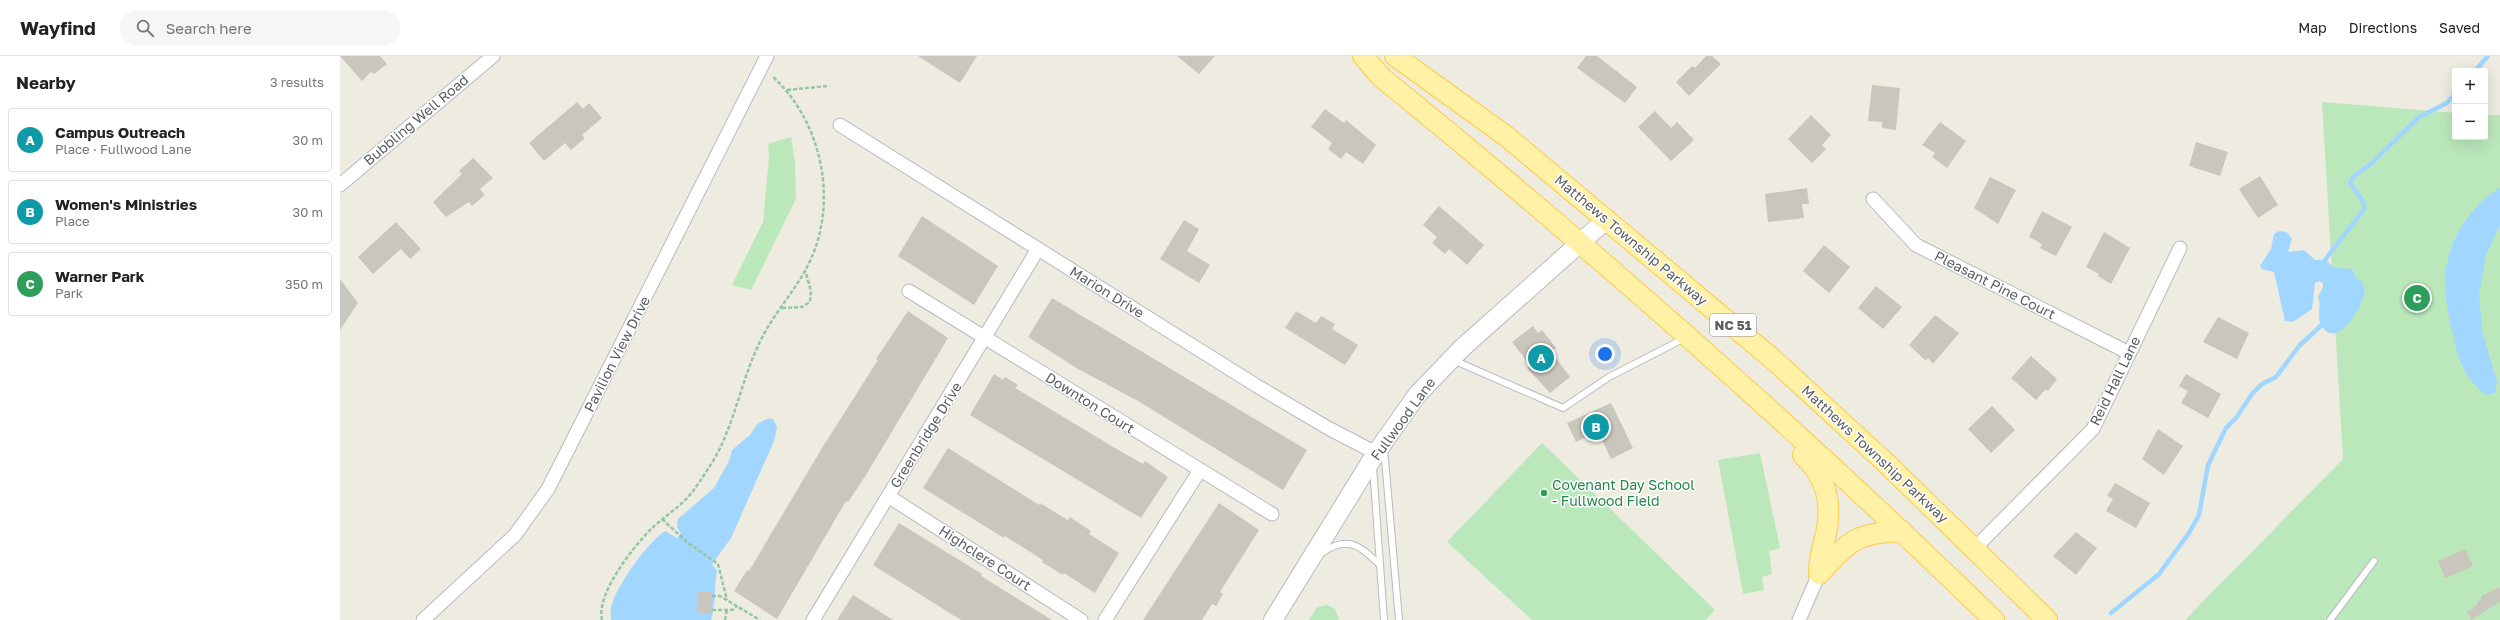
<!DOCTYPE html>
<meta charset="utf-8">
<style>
:root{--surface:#fff;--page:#f6f6f6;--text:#222;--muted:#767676;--line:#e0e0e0;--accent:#2563eb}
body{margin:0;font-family:"Golos Text",sans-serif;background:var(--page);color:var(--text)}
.controls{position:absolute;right:12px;top:12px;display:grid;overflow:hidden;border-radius:4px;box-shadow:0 4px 16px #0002}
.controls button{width:36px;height:36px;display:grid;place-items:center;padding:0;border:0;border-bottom:1px solid var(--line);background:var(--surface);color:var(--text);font:20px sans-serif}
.you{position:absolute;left:1265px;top:298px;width:14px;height:14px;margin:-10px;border:3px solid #fff;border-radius:50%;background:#1a73e8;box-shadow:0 0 0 6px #1a73e833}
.badge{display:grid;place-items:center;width:26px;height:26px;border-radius:50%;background:var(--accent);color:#fff;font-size:13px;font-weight:700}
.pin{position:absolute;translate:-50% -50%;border:2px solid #fff;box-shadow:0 1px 4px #0006}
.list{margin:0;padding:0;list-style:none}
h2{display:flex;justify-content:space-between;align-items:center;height:52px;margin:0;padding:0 16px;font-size:17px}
h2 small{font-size:13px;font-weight:400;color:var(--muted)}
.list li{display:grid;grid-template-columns:26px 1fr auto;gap:12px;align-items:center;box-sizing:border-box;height:64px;margin:0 8px 8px;padding:0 8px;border:1px solid var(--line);border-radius:4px}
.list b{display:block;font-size:15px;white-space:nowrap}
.list p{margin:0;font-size:13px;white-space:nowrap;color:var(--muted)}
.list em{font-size:13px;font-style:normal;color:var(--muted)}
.icon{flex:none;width:22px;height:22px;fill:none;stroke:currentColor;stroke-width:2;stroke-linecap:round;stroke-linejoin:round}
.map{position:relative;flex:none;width:2160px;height:564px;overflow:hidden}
header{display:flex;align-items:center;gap:24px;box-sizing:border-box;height:56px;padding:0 20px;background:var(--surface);border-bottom:1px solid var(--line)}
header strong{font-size:19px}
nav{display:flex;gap:22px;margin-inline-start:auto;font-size:14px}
.search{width:280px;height:36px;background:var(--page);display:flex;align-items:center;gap:10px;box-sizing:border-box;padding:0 14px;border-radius:22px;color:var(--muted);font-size:15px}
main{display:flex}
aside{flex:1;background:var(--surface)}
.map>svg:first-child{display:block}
.green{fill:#bbe8bb}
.water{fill:#a0d6ff}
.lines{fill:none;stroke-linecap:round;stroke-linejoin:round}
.stream{stroke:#a0d6ff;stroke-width:4.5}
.building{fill:#c9c6be}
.lane-casing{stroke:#b7babf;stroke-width:8}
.street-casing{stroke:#b7babf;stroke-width:15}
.secondary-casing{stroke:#b7bbc1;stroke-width:20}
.primary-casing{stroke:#fccb4d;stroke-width:22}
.path{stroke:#93c7a1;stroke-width:2.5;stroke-dasharray:4 2;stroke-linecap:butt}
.lane{stroke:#fff;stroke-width:6}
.street{stroke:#fff;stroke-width:13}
.secondary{stroke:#fff;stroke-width:18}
.primary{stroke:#fff1a5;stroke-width:20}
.leisure-dot{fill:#2e9e5b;stroke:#fff;stroke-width:1.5}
.labels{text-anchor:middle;stroke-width:3;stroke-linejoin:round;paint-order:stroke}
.shield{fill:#fff;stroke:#8c8e92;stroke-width:1}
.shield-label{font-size:13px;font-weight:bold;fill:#5a5e63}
.street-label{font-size:14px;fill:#5a5e63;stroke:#fff}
.leisure-label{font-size:14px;fill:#27864d;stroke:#fff;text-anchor:start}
</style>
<header>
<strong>Wayfind</strong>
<div class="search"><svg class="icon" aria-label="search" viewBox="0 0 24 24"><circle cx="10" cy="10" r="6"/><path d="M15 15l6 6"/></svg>Search here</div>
<nav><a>Map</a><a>Directions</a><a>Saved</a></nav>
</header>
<main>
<aside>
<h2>Nearby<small>3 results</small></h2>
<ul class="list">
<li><span class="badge" style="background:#0f9aa8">A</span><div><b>Campus Outreach</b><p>Place · Fullwood Lane</p></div><em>30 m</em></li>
<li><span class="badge" style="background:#0f9aa8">B</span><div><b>Women's Ministries</b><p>Place</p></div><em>30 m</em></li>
<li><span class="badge" style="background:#2e9e5b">C</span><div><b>Warner Park</b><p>Park</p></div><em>350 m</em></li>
</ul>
</aside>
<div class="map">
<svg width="2160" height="564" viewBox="0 0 2160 564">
<rect width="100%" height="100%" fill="#eeebe1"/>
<g class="green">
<path d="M1982,46L2115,57V81H2145V59H2160V564H1845L2003,403Z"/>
<path d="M451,81L455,107L456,143L411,234L392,229L423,166L429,100L428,88Z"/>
<path d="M1202,387L1375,554L1365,564H1192L1107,486Z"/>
<path d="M1420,397L1440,492L1429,495L1432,518L1422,521L1424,534L1403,538L1378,404Z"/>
<path d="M987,549L995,553L999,564H969L977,551Z"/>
</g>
<g class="water">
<path d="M2160,132V169L2146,199L2139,238L2142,275L2157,326L2155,337L2145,339C2136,330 2126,320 2121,307C2114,289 2103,239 2105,220C2108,185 2130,149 2160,132Z"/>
<path d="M1939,175L1946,176L1952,182L1948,196L1964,194L1975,204H1985L1995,212L2012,213L2016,222L2022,225C2023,229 2026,236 2024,240C2020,253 1997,294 1982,270C1976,262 1982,250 1978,241L1983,231V227L1979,225L1975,227L1972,253L1953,266L1945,265L1934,216L1922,213L1920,210L1931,193L1934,178Z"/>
<path d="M430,362L434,364L437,372L434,385L391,482L372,508L377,515C374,532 376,548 371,564H271C271,559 270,553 272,548C279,527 306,488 325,475L337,482L341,478L337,471L338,463L374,432L389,405L392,394L410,379L418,367Z"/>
</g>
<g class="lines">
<g class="stream">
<path d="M2135,15L2148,0"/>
<path d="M1985,210V204L2024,153L2023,145L2010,127L2013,121L2032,107L2079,61L2107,47L2115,38"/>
<path d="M1771,557L1819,518L1849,477L1859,459L1868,409L1886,372L1896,362L1912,338L1922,328L1936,321L1959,290L1985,266"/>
</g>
</g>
<g class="building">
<path d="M0,0H40L47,8L34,18L31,16L22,25Z"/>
<path d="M578,0H637L620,27Z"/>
<path d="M837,0H875L859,18Z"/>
<path d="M1246,0H1257L1297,31L1285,47L1237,12Z"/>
<path d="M1366,0H1372L1381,8L1349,40L1336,26L1352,10L1355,12Z"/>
<path d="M1532,29L1560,32L1556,74L1542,72V66L1528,65Z"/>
<path d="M237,46L243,53L249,47L262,62L242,79L245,82L231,94L225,87L204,105L189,87Z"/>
<path d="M985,53L1004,67L1006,64L1036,89L1023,108L1006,96L1001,103L988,93L992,87L971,71Z"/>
<path d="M1315,55L1331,72L1337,66L1354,84L1331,105L1298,71Z"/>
<path d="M1471,59L1491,79L1482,89L1486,93L1472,107L1448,83Z"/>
<path d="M1600,66L1626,85L1607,112L1592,101L1595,97L1582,89Z"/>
<path d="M1856,86L1888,96L1880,120L1849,110Z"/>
<path d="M133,102L153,122L140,133L145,139L132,150L129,146L106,161L93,146L122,118L119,115Z"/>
<path d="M1920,120L1938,149L1918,162L1899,133Z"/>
<path d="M1650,121L1676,134L1658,168L1634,152Z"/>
<path d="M1467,132L1469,148H1462L1464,162L1428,166L1425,138Z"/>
<path d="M1099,150L1144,189L1127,209L1109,193L1105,198L1092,187L1097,181L1083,169Z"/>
<path d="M1702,155L1732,171L1716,200L1700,192L1702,188L1689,181Z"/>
<path d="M582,160L658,210L634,249L558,200Z"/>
<path d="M844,164L859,173L847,195L870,209L859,227L820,203Z"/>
<path d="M56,166L81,193L70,203L61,193L33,218L18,201Z"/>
<path d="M1764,176L1790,192L1771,228L1758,220L1759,218L1746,211Z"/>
<path d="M1484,189L1510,211L1489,237L1463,215Z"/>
<path d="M0,223L18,247L0,274Z"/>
<path d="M1536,230L1562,251L1543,273L1518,252Z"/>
<path d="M712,242L967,394L943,434L798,345L738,313L688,281Z"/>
<path d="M568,255L608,282L526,419L508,446L506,445L437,563L394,535L407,514L409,515L482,392L538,304L536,303Z"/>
<path d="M956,255L976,267L981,260L995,268L992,273L1018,289L1005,309L945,272Z"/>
<path d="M1595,259L1619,277L1593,308L1588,302L1586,305L1569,289Z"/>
<path d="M1878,261L1909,277L1897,303L1863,286Z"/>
<path d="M1193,270L1198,277L1202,274L1216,292L1211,295L1230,321L1210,337L1187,312L1190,309L1172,286Z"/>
<path d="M1691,300L1717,323L1708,335L1706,333L1696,344L1671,322Z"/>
<path d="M654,318L663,324L665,321L678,329L675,332L780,395L803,408L805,405L828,421L801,462L630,359Z"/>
<path d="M1846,318L1881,338L1868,362L1841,347L1848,335L1839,330Z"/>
<path d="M1271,347L1293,392L1271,403L1258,375L1236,386L1227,367Z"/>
<path d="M1652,350L1675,374L1651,397L1628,373Z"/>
<path d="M1818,373L1843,390L1824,419L1802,403Z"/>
<path d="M608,392L699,449L700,447L728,464L730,461L751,475L749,478L779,497L755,537L724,517L723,519L702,506L703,504L665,480L664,482L583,432Z"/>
<path d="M1775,427L1810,447L1796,472L1766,455L1773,443L1767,440Z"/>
<path d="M879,447L919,474L880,536L883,538L876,550L872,548L862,564H803Z"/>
<path d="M559,467L642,518L641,520L712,564H621L533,509Z"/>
<path d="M1736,476L1757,492L1736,519L1713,500Z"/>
<path d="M2125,493L2133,510L2105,522L2098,505Z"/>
<path d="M2160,531V546L2131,564L2127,556L2139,547L2137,546L2141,543V540Z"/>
<path d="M358,536H372V557H357Z"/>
<path d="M513,539L534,552L553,564H497Z"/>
</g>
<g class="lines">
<defs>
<g id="lane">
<path d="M1113,304L1223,352L1269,321L1345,282"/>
<path d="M1044,392L1059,564"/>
<path d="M1033,411L1044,564"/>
<path d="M982,497C1008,478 1021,491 1040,509"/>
<path d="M1990,564L2034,505"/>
</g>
<g id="street">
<path d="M500,69L917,330L988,372L1036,397"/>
<path d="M0,129L153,0"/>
<path d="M1533,143L1576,189L1789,297"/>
<path d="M569,235L932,458"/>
<path d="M548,440L741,564"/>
<path d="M1635,492L1753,373L1840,192"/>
<path d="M83,564L175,479L208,433L427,0"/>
<path d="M473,564L698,193"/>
<path d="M765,564L860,414"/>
<path d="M1459,564L1479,518"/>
</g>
<path id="secondary" d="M933,564L1036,397L1077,339L1122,292L1267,163"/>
<g id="primary">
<path d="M1023,0L1041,21C1253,193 1458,374 1654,564"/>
<path d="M1055,0L1166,80L1435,305L1546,407L1707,564"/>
<path d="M1463,399C1486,421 1493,446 1486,478C1482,493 1479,503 1479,518"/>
<path d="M1479,518C1510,485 1515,477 1562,475"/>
</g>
</defs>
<use href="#lane" class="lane-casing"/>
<use href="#street" class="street-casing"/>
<use href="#secondary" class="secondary-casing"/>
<use href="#primary" class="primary-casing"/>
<g class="path">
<path d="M447,34L488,30"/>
<path d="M442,252L462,251L470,246L471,235L465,214"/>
<path d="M322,463L348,487L378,508L387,544"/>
<path d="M372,540H380L420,564"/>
<path d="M372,554H392L397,550"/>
<path d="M262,564C256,538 292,493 309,475C323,461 341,451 353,435C363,421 374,405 381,390C396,358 403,322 418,290C431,260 455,236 469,207C499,146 482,65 432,20"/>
<path d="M385,564L387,554"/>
</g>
<use href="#lane" class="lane"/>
<use href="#street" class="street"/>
<use href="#secondary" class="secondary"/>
<use href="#primary" class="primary"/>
</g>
<circle class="leisure-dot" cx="1204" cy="437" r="4"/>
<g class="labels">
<rect class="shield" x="1370" y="258" width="46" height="22" rx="3"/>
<g class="shield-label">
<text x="1393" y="274">NC 51</text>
</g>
<g class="street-label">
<text transform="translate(76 64) rotate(-40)" y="5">Bubbling Well Road</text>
<text transform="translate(1291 184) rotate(40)" y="5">Matthews Township Parkway</text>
<text transform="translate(1655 229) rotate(27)" y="5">Pleasant Pine Court</text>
<text transform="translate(767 236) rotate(32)" y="5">Marion Drive</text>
<text transform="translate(277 298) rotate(-63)" y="5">Pavilion View Drive</text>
<text transform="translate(1775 325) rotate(-64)" y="5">Reid Hall Lane</text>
<text transform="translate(750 347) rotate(32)" y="5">Downton Court</text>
<text transform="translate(1063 363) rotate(-54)" y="5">Fullwood Lane</text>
<text transform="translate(586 379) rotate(-58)" y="5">Greenbridge Drive</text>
<text transform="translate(1535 398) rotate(43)" y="5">Matthews Township Parkway</text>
<text transform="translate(645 502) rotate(33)" y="5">Highclere Court</text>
</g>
<g class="leisure-label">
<text x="1212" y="434">Covenant Day School<tspan x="1212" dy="16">- Fullwood Field</tspan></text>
</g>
</g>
</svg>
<div class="controls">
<button>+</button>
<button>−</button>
</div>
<div class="you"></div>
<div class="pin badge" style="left:1201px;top:302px;background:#0f9aa8">A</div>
<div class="pin badge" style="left:1256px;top:371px;background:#0f9aa8">B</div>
<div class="pin badge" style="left:2077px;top:242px;background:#2e9e5b">C</div>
</div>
</main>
